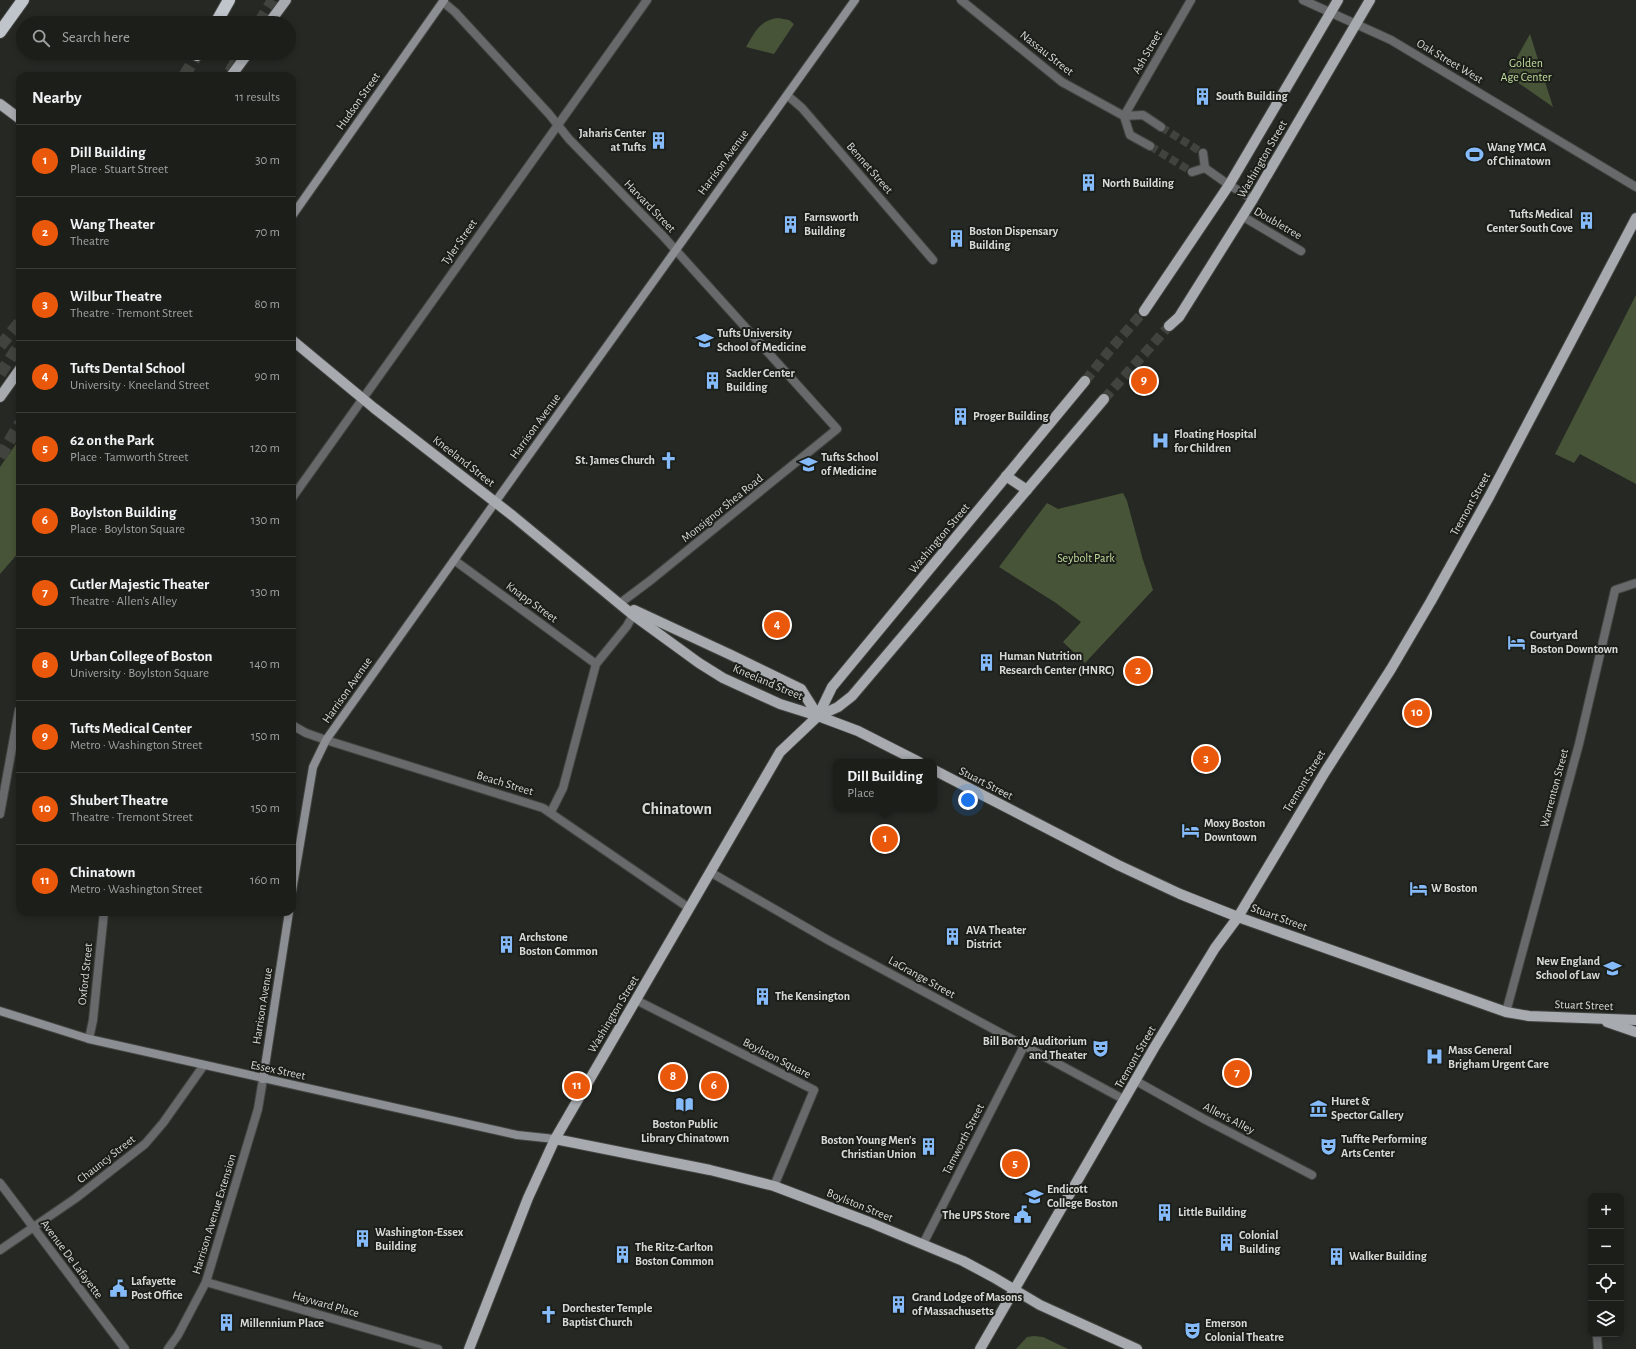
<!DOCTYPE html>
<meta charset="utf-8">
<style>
:root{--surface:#1c1e1a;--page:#252723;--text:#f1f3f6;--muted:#a0a2a2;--line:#3a3c39;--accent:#ea580c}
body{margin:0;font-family:"Alegreya Sans",sans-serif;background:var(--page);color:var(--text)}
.controls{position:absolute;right:12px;bottom:12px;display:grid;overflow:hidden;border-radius:8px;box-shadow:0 2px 6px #0003}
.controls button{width:36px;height:36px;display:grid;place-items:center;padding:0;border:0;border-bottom:1px solid var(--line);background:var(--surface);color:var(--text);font:20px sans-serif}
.you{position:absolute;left:968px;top:800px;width:14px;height:14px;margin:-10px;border:3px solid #fff;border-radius:50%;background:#1a73e8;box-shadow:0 0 0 6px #1a73e833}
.badge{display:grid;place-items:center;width:26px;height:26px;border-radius:50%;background:var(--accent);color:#fff;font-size:13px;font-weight:700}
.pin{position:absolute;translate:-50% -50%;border:2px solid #fff;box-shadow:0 1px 4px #0006}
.popup{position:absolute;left:833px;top:759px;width:104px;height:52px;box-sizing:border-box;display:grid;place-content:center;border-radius:8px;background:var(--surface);filter:drop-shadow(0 1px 3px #0005);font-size:13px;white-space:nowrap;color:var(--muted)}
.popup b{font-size:15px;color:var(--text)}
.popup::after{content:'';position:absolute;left:50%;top:100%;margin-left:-8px;border:8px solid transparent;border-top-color:var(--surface)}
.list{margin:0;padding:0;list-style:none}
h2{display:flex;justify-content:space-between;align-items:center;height:52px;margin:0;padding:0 16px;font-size:17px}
h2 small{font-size:13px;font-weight:400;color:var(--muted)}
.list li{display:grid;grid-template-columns:26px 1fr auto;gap:12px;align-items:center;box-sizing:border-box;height:72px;padding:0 16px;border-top:1px solid var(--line)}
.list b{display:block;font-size:15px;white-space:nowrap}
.list p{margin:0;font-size:13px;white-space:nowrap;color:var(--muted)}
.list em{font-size:13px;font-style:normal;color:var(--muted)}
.icon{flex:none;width:22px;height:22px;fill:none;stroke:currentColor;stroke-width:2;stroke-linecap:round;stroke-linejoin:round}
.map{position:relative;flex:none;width:1636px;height:1349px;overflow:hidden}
.search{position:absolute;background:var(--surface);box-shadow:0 2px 6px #0003;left:16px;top:16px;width:280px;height:44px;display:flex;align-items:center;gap:10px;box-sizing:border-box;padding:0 14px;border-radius:22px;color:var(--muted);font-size:15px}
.panel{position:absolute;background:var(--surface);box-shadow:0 2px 6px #0003;left:16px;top:72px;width:280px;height:844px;border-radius:12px}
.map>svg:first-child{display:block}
.green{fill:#485437}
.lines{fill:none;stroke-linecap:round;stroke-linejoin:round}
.minor-tunnel{stroke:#40433e;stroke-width:8;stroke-dasharray:8 4;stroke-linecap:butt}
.primary-tunnel{stroke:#40433e;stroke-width:10;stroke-dasharray:10 5;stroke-linecap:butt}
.motorway-tunnel{stroke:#40433e;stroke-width:12;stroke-dasharray:12 6;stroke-linecap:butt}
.minor-casing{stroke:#424440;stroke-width:10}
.tertiary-casing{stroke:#424440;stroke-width:10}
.secondary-casing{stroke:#424440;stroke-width:10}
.primary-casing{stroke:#424440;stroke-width:12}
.motorway-casing{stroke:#424440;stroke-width:14}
.minor{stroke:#67696b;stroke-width:8}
.tertiary{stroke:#67696b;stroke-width:8}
.secondary{stroke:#8b8e92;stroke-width:8}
.primary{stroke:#a7abb0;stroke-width:10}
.motorway{stroke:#c0c5cb;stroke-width:12}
.labels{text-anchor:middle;stroke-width:4;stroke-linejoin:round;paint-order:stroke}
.street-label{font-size:12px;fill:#d8d9d6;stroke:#1c1e19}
.park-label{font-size:12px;fill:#c2df9d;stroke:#1c1e19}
.poi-label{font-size:12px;font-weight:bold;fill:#d8d9d6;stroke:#1c1e19;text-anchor:start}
.district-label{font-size:16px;font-weight:bold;fill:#d8d9d6;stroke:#1c1e19}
</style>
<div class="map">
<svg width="1636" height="1349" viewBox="0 0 1636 1349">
<rect width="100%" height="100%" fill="#252823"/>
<g class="green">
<path d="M778,18L789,20L794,24L774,54L746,47C755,32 760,20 778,18Z"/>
<path d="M1530,34L1553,107L1507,75Z"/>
<path d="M1636,295V484L1580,454L1574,463L1555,454Z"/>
<path d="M20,438V551L0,574V467Z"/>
<path d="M1123,493L1127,501L1143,560L1153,590L1085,663L1063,642L1081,622L1056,603L999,567L1047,503L1058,509Z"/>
<path d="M1034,1336L1043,1337L1068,1349H1016L1027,1337Z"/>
</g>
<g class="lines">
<g class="minor-tunnel">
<path d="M1161,127L1203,153"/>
<path d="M1150,146L1192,172"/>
</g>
<g class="primary-tunnel">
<path d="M1085,381L1110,350L1144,311"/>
<path d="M1104,399L1169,326"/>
</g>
<g class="motorway-tunnel">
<path d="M259,23L273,0"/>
<path d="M230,72L241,53"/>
<path d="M184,76L197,55"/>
<path d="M0,346L20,322"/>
<path d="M0,374L20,344"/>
<path d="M0,457L20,423"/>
</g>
<defs>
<g id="minor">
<path d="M961,0L1062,82L1124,116L1143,115L1161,127"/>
<path d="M1303,0L1391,40L1636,187"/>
<path d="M443,2L455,12L549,114L569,139L663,236L837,429L651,580L619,604"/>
<path d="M787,95L802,108L933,260"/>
<path d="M1124,116L1191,0"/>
<path d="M1124,116L1130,135L1150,146"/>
<path d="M1203,153L1205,168L1229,185L1253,199"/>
<path d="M1192,172L1205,168"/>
<path d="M1242,216L1301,251"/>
<path d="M292,498L647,0"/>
<path d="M454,560L596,664"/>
<path d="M292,725L306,733L326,740L543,808L689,908"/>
<path d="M551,812L563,788L596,664L627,626L633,615"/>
<path d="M0,814L19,710"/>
<path d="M710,872L828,940L1125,1100"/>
<path d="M636,1000L814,1090L774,1186"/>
<path d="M1506,1012L1579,744L1615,590L1636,583"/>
<path d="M89,1039L93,1020L104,912"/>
<path d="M1136,1081L1204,1119L1312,1175"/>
<path d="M0,1183L125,1349"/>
<path d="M923,1244L1024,1046"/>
<path d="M206,1282L438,1349"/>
<path d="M1597,1334L1598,1349"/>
<path d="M168,1349L178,1335L206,1282L258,1109L263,1079"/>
</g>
<path id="tertiary" d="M0,1250L76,1198L145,1144L163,1123L204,1065"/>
<g id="secondary">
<path d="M292,216L444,0"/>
<path d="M292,891L313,767L326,740L516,473L855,0"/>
<path d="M0,1011L89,1039L517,1135L555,1139"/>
<path d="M263,1079L289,912"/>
</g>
<g id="primary">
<path d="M269,23L286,0"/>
<path d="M231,76L248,53"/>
<path d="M0,104L20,119"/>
<path d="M1144,311L1229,185L1338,0"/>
<path d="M1169,326L1179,317L1253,199L1370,0"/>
<path d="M292,340L374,408L513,516L633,615L699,663L723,678L780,704L818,716L858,731L919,762"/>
<path d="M0,397L20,369"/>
<path d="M1006,476L1027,490"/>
<path d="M634,610L731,655L801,689L818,716"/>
<path d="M818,716L838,707L852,696L1104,399"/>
<path d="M934,770L1118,865L1180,894L1238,917L1506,1012L1529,1016L1636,1020"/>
<path d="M1607,1022L1636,1032"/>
<path d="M555,1139L710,1170L774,1186L869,1222L963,1261L993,1277L1040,1305L1137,1349"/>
<path d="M469,1349L528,1198L555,1139L780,752L818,716L832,687L1085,381"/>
<path d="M980,1349L1154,1048L1215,948L1238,917L1325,772L1391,669L1431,601L1489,497L1636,218"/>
</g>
<g id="motorway">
<path d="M216,23L229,0"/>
<path d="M0,32L23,0"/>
<path d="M197,55L198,53"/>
</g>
</defs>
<use href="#minor" class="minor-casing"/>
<use href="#tertiary" class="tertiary-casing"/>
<use href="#secondary" class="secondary-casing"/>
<use href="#primary" class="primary-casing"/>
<use href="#motorway" class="motorway-casing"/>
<use href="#minor" class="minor"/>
<use href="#tertiary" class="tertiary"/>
<use href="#secondary" class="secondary"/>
<use href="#primary" class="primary"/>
<use href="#motorway" class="motorway"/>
</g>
<defs>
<symbol id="building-bare" viewBox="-9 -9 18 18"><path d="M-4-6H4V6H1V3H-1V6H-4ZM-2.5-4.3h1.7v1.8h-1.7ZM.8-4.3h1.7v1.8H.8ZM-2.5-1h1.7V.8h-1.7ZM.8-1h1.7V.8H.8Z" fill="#85bbfb" stroke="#1c1e19" stroke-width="2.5" paint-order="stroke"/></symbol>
<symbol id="stadium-bare" viewBox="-9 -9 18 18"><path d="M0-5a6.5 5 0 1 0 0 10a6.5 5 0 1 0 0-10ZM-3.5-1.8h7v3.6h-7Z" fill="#85bbfb" stroke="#1c1e19" stroke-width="2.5" paint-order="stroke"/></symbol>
<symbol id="university-bare" viewBox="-9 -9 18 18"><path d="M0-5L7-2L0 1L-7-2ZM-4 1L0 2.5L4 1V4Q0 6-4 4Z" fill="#85bbfb" stroke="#1c1e19" stroke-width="2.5" paint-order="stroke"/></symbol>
<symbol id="hospital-bare" viewBox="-9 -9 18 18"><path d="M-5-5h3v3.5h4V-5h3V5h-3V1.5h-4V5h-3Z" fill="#85bbfb" stroke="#1c1e19" stroke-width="2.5" paint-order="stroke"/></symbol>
<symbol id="church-bare" viewBox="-9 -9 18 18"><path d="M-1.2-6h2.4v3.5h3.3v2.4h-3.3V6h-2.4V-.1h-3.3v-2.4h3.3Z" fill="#85bbfb" stroke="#1c1e19" stroke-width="2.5" paint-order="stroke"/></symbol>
<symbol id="hotel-bare" viewBox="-9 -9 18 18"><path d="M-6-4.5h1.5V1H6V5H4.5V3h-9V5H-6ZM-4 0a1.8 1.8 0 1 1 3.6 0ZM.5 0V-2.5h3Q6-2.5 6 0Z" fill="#85bbfb" stroke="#1c1e19" stroke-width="2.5" paint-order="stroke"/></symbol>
<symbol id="theatre-bare" viewBox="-9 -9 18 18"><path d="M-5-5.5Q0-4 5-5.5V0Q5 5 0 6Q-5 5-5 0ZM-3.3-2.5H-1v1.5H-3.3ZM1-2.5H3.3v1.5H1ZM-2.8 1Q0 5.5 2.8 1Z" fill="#85bbfb" stroke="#1c1e19" stroke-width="2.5" paint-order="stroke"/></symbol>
<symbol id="library-bare" viewBox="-9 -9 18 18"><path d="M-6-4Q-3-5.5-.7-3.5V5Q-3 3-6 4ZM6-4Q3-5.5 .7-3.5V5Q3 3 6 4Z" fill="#85bbfb" stroke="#1c1e19" stroke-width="2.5" paint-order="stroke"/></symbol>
<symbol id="museum-bare" viewBox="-9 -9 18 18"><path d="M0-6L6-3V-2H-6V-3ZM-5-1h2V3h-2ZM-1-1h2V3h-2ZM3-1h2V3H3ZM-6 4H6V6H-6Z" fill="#85bbfb" stroke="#1c1e19" stroke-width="2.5" paint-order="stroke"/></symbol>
<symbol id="civic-bare" viewBox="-9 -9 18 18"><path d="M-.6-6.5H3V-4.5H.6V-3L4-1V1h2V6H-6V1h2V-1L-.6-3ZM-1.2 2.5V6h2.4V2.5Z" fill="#85bbfb" stroke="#1c1e19" stroke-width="2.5" paint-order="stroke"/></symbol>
</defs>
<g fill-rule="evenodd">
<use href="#building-bare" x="1190" y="84" width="25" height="25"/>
<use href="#building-bare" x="646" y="128" width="25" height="25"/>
<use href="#stadium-bare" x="1462" y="142" width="25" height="25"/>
<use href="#building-bare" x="1076" y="170" width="25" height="25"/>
<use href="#building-bare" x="1574" y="208" width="25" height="25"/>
<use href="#building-bare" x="778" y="212" width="25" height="25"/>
<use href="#building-bare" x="944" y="226" width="25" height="25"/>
<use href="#university-bare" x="692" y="328" width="25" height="25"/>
<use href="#building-bare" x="700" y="368" width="25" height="25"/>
<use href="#building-bare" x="948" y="404" width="25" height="25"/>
<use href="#hospital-bare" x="1148" y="428" width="25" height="25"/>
<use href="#church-bare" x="656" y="448" width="25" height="25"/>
<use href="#university-bare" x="796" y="452" width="25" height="25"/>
<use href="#hotel-bare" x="1504" y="630" width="25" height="25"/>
<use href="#building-bare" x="974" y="650" width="25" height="25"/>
<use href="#hotel-bare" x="1178" y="818" width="25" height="25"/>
<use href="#hotel-bare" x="1406" y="876" width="25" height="25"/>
<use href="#building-bare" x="940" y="924" width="25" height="25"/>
<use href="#building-bare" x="494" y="932" width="25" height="25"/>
<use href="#university-bare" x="1600" y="956" width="25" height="25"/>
<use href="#building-bare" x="750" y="984" width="25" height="25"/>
<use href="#theatre-bare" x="1088" y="1036" width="25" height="25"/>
<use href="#hospital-bare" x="1422" y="1044" width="25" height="25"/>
<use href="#library-bare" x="672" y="1092" width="25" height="25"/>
<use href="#museum-bare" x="1306" y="1096" width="25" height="25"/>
<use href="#theatre-bare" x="1316" y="1134" width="25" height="25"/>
<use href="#building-bare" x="916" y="1134" width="25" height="25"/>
<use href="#university-bare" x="1022" y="1184" width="25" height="25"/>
<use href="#building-bare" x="1152" y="1200" width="25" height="25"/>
<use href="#civic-bare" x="1010" y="1202" width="25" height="25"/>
<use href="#building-bare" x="350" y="1226" width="25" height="25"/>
<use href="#building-bare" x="1214" y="1230" width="25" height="25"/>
<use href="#building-bare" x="610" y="1242" width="25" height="25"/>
<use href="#building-bare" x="1324" y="1244" width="25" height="25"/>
<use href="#civic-bare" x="106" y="1276" width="25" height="25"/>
<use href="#building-bare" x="886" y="1292" width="25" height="25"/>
<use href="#church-bare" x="536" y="1302" width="25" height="25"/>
<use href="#building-bare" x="214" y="1310" width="25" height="25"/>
<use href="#theatre-bare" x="1180" y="1318" width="25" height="25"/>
</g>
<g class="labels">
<g class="street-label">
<text transform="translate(1147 52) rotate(-60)" y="4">Ash Street</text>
<text transform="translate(1047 53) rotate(38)" y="4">Nassau Street</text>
<text transform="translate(1450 61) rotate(31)" y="4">Oak Street West</text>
<text transform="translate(358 101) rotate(-55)" y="4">Hudson Street</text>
<text transform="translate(1262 159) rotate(-60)" y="4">Washington Street</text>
<text transform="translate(723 162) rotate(-54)" y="4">Harrison Avenue</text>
<text transform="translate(870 168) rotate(49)" y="4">Bennet Street</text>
<text transform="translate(650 206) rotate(46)" y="4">Harvard Street</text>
<text transform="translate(1278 223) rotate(30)" y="4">Doubletree</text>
<text transform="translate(459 242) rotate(-55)" y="4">Tyler Street</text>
<text transform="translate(535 426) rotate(-54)" y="4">Harrison Avenue</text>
<text transform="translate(464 461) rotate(38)" y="4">Kneeland Street</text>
<text transform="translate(1470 504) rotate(-61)" y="4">Tremont Street</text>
<text transform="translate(722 508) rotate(-39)" y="4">Monsignor Shea Road</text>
<text transform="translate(939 538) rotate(-50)" y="4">Washington Street</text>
<text transform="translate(532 602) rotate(36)" y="4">Knapp Street</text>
<text transform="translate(768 682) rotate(23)" y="4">Kneeland Street</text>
<text transform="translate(347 690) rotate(-55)" y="4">Harrison Avenue</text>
<text transform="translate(1304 781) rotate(-59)" y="4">Tremont Street</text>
<text transform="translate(505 783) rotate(17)" y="4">Beach Street</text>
<text transform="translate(986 783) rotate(27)" y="4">Stuart Street</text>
<text transform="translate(1554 788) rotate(-75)" y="4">Warrenton Street</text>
<text transform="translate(1279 917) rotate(20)" y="4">Stuart Street</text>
<text transform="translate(85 974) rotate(-84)" y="4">Oxford Street</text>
<text transform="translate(922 977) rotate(29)" y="4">LaGrange Street</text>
<text transform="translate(1584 1005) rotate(2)" y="4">Stuart Street</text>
<text transform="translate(262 1006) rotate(-81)" y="4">Harrison Avenue</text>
<text transform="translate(613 1014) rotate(-59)" y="4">Washington Street</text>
<text transform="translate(1135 1057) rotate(-60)" y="4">Tremont Street</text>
<text transform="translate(777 1058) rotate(27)" y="4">Boylston Square</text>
<text transform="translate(278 1070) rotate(12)" y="4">Essex Street</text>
<text transform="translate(1229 1118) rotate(27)" y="4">Allen's Alley</text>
<text transform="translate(963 1139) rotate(-63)" y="4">Tamworth Street</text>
<text transform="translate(106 1159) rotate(-38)" y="4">Chauncy Street</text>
<text transform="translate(860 1205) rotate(22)" y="4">Boylston Street</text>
<text transform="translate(214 1214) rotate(-73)" y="4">Harrison Avenue Extension</text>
<text transform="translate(72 1259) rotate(53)" y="4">Avenue De Lafayette</text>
<text transform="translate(326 1304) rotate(16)" y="4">Hayward Place</text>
</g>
<g class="park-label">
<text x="1526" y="67">Golden<tspan x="1526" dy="14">Age Center</tspan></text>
<text x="1086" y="562">Seybolt Park</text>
</g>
<g class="poi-label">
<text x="1216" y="100">South Building</text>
<text x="646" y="137" text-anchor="end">Jaharis Center<tspan x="646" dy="14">at Tufts</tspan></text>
<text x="1487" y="151">Wang YMCA<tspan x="1487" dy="14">of Chinatown</tspan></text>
<text x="1102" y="187">North Building</text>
<text x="1573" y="218" text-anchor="end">Tufts Medical<tspan x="1573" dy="14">Center South Cove</tspan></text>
<text x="804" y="221">Farnsworth<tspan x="804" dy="14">Building</tspan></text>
<text x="969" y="235">Boston Dispensary<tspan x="969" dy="14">Building</tspan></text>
<text x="717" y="337">Tufts University<tspan x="717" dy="14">School of Medicine</tspan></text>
<text x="726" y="377">Sackler Center<tspan x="726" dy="14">Building</tspan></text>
<text x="973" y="420">Proger Building</text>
<text x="1174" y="438">Floating Hospital<tspan x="1174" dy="14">for Children</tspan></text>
<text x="821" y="461">Tufts School<tspan x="821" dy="14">of Medicine</tspan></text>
<text x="655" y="464" text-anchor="end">St. James Church</text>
<text x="1530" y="639">Courtyard<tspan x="1530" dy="14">Boston Downtown</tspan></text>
<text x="999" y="660">Human Nutrition<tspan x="999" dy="14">Research Center (HNRC)</tspan></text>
<text x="1204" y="827">Moxy Boston<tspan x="1204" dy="14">Downtown</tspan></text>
<text x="1431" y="892">W Boston</text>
<text x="966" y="934">AVA Theater<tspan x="966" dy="14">District</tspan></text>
<text x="519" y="941">Archstone<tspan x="519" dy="14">Boston Common</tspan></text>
<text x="1600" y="965" text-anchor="end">New England<tspan x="1600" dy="14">School of Law</tspan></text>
<text x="775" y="1000">The Kensington</text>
<text x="1087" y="1045" text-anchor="end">Bill Bordy Auditorium<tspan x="1087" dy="14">and Theater</tspan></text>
<text x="1448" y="1054">Mass General<tspan x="1448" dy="14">Brigham Urgent Care</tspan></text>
<text x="1331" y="1105">Huret &amp;<tspan x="1331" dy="14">Spector Gallery</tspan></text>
<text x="685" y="1128" text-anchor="middle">Boston Public<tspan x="685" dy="14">Library Chinatown</tspan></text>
<text x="1341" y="1143">Tuffte Performing<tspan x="1341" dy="14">Arts Center</tspan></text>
<text x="916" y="1144" text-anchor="end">Boston Young Men's<tspan x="916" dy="14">Christian Union</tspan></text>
<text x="1047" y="1193">Endicott<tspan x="1047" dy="14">College Boston</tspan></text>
<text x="1178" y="1216">Little Building</text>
<text x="1010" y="1219" text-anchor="end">The UPS Store</text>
<text x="375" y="1236">Washington-Essex<tspan x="375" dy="14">Building</tspan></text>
<text x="1239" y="1239">Colonial<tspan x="1239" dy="14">Building</tspan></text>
<text x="635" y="1251">The Ritz-Carlton<tspan x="635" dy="14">Boston Common</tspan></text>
<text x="1349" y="1260">Walker Building</text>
<text x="131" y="1285">Lafayette<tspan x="131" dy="14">Post Office</tspan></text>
<text x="912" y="1301">Grand Lodge of Masons<tspan x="912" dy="14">of Massachusetts</tspan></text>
<text x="562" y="1312">Dorchester Temple<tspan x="562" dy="14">Baptist Church</tspan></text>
<text x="240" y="1327">Millennium Place</text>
<text x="1205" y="1327">Emerson<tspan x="1205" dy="14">Colonial Theatre</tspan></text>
</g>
<g class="district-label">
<text x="677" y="814">Chinatown</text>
</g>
</g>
</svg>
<div class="controls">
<button>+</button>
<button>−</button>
<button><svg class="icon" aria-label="locate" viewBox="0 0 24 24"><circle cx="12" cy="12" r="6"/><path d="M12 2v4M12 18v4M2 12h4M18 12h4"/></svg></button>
<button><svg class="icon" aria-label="layers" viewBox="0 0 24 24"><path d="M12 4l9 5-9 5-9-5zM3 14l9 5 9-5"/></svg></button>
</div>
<div class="you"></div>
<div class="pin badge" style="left:885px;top:839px">1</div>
<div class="popup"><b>Dill Building</b>Place</div>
<div class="pin badge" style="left:1138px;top:671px">2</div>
<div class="pin badge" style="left:1206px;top:759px">3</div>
<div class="pin badge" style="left:777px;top:625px">4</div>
<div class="pin badge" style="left:1015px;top:1164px">5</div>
<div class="pin badge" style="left:714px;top:1086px">6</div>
<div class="pin badge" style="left:1237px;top:1073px">7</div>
<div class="pin badge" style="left:673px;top:1077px">8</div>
<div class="pin badge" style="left:1144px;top:381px">9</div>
<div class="pin badge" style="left:1417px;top:713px">10</div>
<div class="pin badge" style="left:577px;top:1086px">11</div>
<div class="search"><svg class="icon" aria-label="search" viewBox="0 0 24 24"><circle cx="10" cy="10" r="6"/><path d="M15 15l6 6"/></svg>Search here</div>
<section class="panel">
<h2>Nearby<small>11 results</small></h2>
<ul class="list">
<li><span class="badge">1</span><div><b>Dill Building</b><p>Place · Stuart Street</p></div><em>30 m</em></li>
<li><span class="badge">2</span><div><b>Wang Theater</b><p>Theatre</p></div><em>70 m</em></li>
<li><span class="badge">3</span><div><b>Wilbur Theatre</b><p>Theatre · Tremont Street</p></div><em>80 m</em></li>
<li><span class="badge">4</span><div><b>Tufts Dental School</b><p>University · Kneeland Street</p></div><em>90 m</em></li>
<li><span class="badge">5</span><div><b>62 on the Park</b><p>Place · Tamworth Street</p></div><em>120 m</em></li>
<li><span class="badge">6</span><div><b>Boylston Building</b><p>Place · Boylston Square</p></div><em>130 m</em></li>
<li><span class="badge">7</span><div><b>Cutler Majestic Theater</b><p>Theatre · Allen's Alley</p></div><em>130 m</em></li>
<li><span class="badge">8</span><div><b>Urban College of Boston</b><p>University · Boylston Square</p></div><em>140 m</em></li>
<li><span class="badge">9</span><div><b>Tufts Medical Center</b><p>Metro · Washington Street</p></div><em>150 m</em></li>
<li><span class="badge">10</span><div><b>Shubert Theatre</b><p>Theatre · Tremont Street</p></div><em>150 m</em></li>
<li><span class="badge">11</span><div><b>Chinatown</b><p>Metro · Washington Street</p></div><em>160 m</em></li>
</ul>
</section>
</div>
